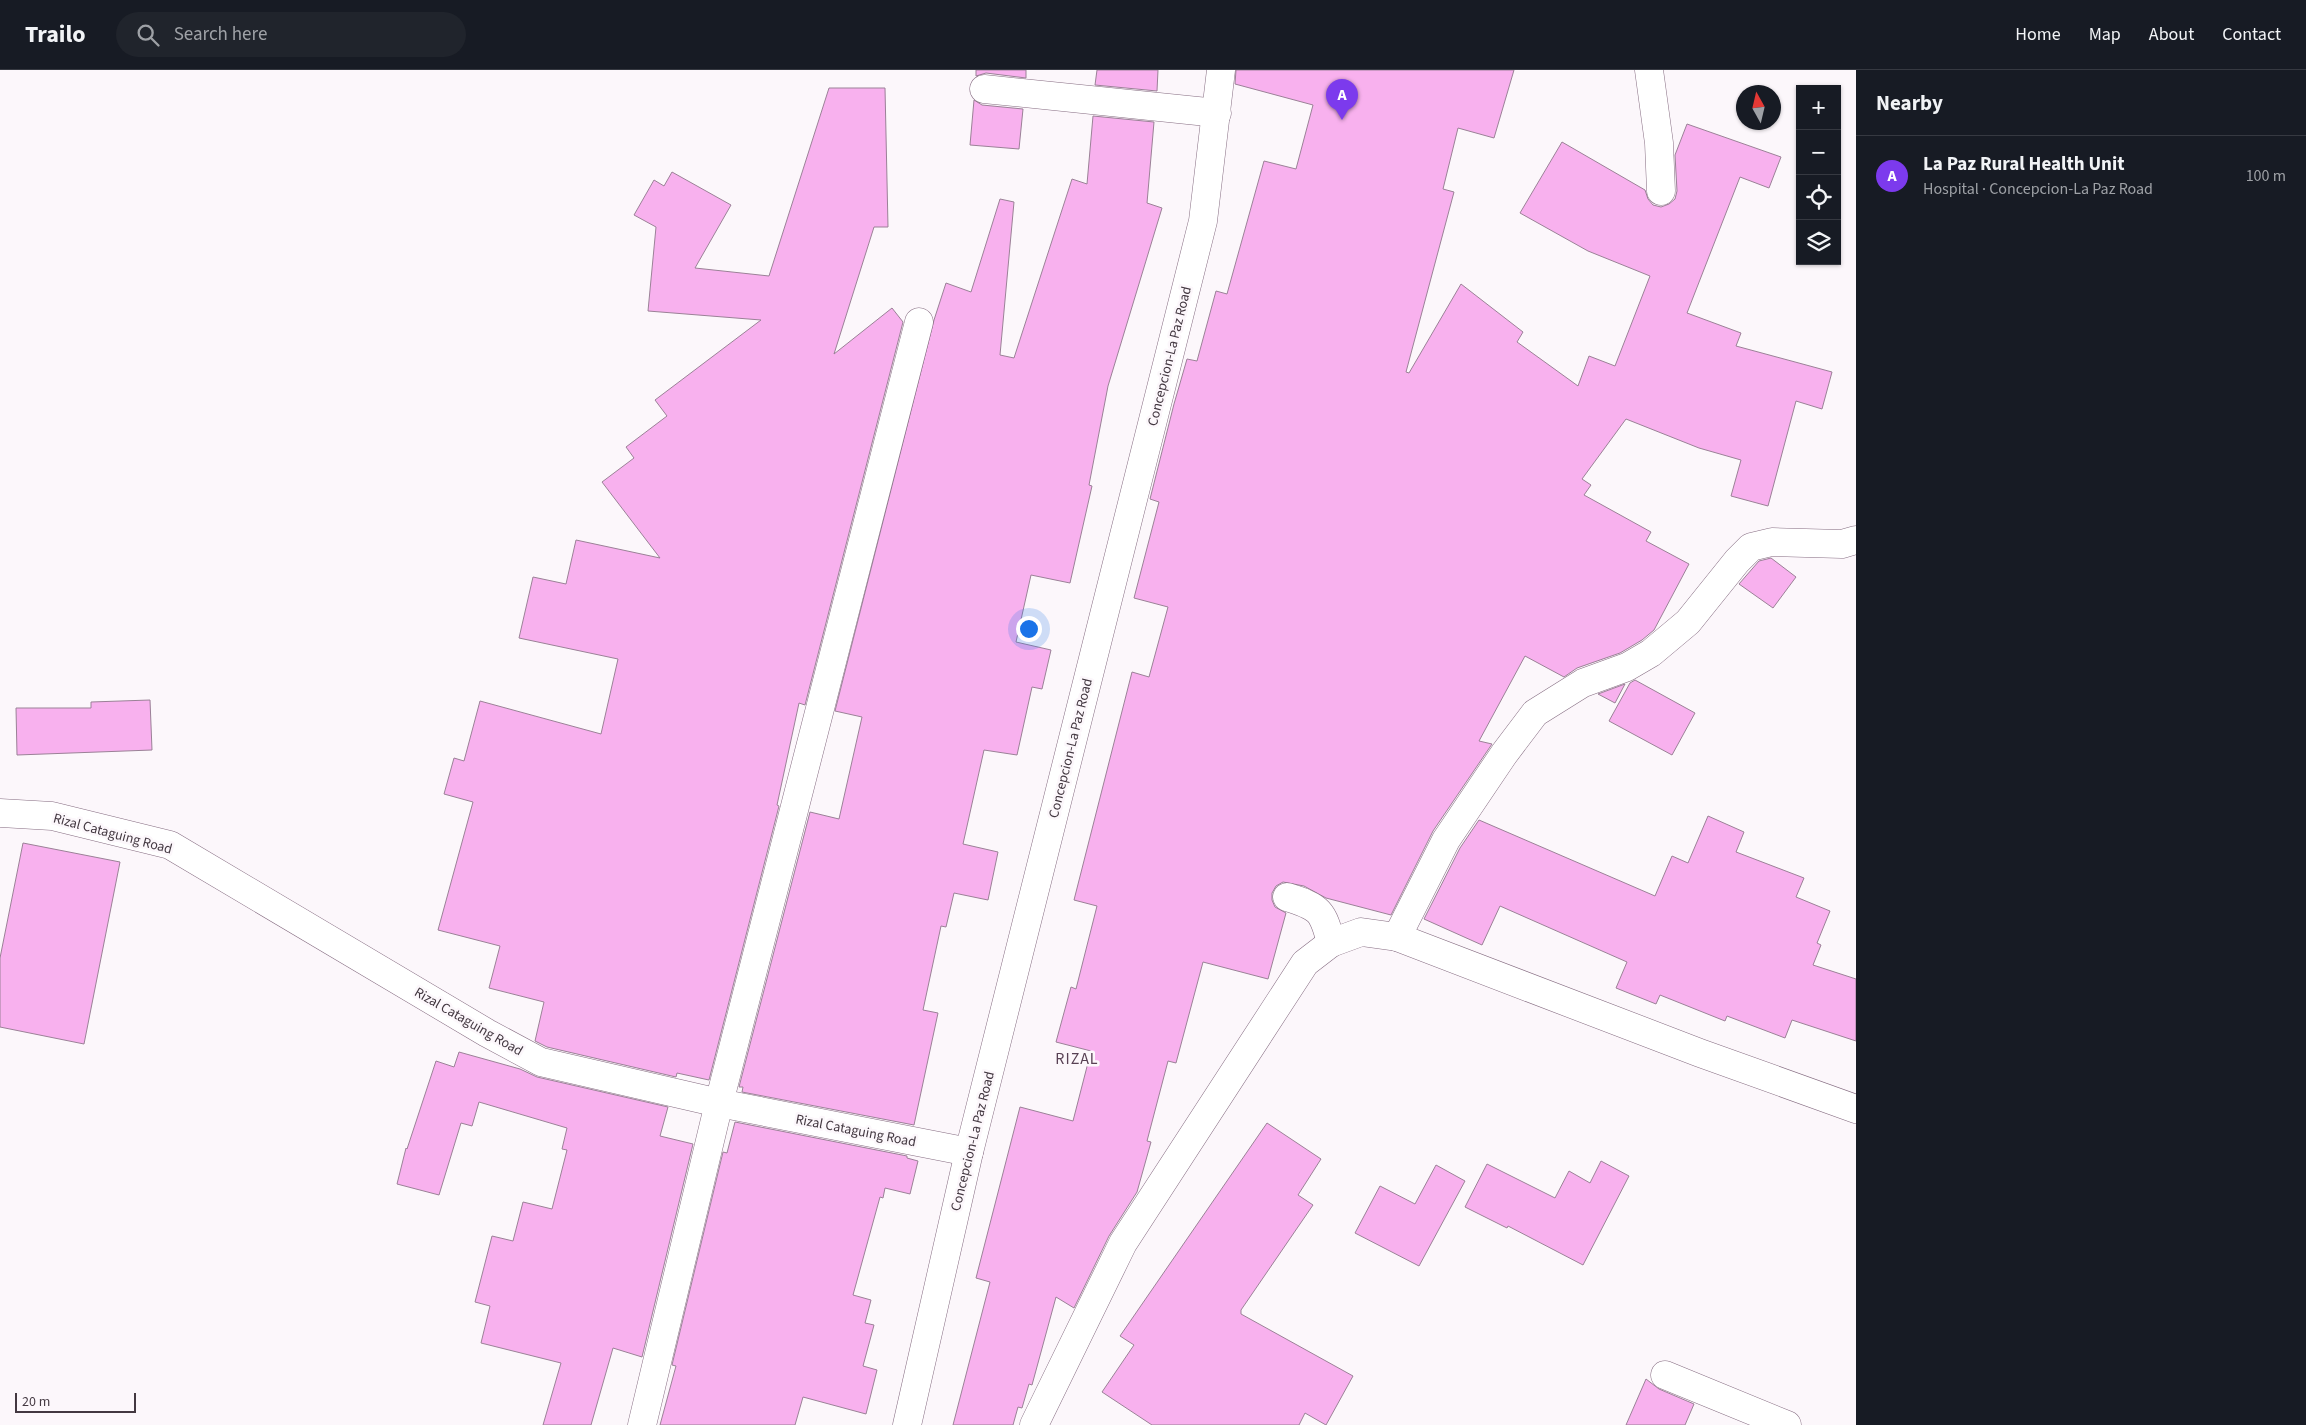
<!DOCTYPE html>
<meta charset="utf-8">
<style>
:root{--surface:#171b24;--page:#20242c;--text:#f1f3f6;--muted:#9ea1a6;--line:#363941;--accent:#7c3aed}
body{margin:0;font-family:"Source Sans 3",sans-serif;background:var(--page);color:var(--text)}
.controls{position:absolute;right:15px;top:15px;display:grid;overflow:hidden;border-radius:0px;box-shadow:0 1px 4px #0004}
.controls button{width:45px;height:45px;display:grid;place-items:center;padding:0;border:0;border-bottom:1px solid var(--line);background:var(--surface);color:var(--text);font:25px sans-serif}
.compass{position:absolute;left:1736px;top:15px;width:45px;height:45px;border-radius:50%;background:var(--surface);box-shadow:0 1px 4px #0004;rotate:352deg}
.scale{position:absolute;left:15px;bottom:12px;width:121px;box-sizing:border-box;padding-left:5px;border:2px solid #433841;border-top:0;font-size:14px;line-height:18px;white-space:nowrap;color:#433841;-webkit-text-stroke:4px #fcf7fb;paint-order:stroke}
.you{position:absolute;left:1028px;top:558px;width:18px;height:18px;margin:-12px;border:4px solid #fff;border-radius:50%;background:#1a73e8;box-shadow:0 0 0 8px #1a73e833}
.badge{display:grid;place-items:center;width:32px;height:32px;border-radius:50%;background:var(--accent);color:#fff;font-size:16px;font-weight:700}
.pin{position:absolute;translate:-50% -41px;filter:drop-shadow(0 1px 2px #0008)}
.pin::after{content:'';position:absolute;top:26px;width:18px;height:15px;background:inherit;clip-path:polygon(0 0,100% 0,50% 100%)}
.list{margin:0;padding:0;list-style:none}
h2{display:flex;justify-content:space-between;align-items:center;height:65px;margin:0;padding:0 20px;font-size:21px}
h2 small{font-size:16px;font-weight:400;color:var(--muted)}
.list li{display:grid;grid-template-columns:32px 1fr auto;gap:15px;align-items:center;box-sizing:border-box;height:80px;padding:0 20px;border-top:1px solid var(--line)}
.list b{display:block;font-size:19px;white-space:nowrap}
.list p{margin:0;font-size:16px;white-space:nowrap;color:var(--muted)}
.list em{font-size:16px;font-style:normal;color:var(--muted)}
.icon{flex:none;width:28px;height:28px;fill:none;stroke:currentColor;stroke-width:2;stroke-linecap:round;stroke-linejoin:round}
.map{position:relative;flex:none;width:1856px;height:1355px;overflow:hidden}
header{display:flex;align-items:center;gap:30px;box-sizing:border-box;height:70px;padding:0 25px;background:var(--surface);border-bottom:1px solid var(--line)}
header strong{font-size:24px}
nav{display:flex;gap:28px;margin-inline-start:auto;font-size:18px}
.search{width:350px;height:45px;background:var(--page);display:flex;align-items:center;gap:12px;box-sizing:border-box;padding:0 18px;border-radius:28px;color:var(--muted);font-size:19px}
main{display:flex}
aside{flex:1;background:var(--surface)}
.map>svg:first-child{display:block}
.building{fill:#f8b1ee;stroke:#9b8197}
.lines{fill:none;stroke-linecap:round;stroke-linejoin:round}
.minor-casing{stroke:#866d82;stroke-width:29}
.major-casing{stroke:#866d82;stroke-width:29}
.minor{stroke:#fff;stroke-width:28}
.major{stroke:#fff;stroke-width:28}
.labels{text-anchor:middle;stroke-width:5;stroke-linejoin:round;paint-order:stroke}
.street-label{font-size:14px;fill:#433841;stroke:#fcf7fb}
.quarter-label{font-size:16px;letter-spacing:1px;fill:#584154;stroke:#fcf7fb}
</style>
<header>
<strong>Trailo</strong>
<div class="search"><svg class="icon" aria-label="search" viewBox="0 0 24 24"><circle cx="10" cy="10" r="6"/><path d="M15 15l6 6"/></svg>Search here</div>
<nav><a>Home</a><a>Map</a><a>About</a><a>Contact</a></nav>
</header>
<main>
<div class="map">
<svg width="1856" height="1355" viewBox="0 0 1856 1355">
<rect width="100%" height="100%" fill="#fcf7fb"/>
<g class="building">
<path d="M976,0H1026V8L986,3L976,6Z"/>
<path d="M1097,0H1158L1157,21L1095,15Z"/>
<path d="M1236,0H1514L1494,68L1458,58L1443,119L1454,122L1406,302L1409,303L1461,214L1523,262L1517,272L1578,316L1589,286L1615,296L1650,206L1588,181L1520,143L1562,72L1645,120L1648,129L1653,135L1661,137L1669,134L1675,129L1677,121L1675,85L1687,54L1781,87L1769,118L1740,107L1687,243L1741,263L1736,276L1832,302L1822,339L1796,331L1768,436L1731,426L1741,390L1699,378L1626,349L1582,409L1591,415L1584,425L1651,462L1646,471L1689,494L1654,560L1642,570L1620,583L1577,598L1564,607L1525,586L1479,671L1492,674L1433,761L1391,845L1326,828L1304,816L1283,812L1276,816L1272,823V830L1275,837L1286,843L1268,909L1203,892L1176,993L1168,991L1147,1071L1151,1072L1137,1122L1109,1166L1074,1238L1056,1227L1032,1315L1029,1314L1022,1338L1018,1337L1013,1355H953L990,1212L976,1208L1020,1037L1073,1051L1091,981L1056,972L1071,917L1076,919L1097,836L1074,830L1132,602L1149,607L1168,537L1134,528L1159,432L1150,429L1174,334L1187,289L1197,291L1216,221L1227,224L1264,91L1296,99L1313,35L1235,14Z"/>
<path d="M829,18H885L888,157H874L834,284L892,238L903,252L805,635L799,633L777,735L779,736L709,1010L677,1003L676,1007L547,977L535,971L544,932L489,918L500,876L438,860L473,732L444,724L454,688L464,691L480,631L601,664L618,589L519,568L533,507L566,514L576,470L660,488L602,412L634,388L626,377L667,346L655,330L761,250L648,241L656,157L634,145L654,110L664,116L672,102L731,135L695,198L769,206Z"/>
<path d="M974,30L982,35L1023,39L1019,79L970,75Z"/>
<path d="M1093,46L1154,52L1147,133L1162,138L1108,316L1089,415L1092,416L1070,513L1031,505L1016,572L1051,580L1042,619L1032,617L1017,685L984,680L963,774L998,782L988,830L954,823L946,857L941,856L923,940L938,943L914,1055L742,1022L743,1017H739L810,742L839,749L862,647L835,641L934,250L946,213L971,222L1000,129L1014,132L1000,285L1014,288L1072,109L1087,114Z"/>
<path d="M1771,488L1796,507L1773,538L1739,514L1759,491Z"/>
<path d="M1635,610L1695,643L1672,685L1609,651L1630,613Z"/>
<path d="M1625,614L1615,633L1598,624Z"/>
<path d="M150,630L152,680L17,685L16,638H91V632Z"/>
<path d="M1708,746L1744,762L1736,782L1804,808L1796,827L1830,841L1817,873L1821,875L1813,895L1856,909V971L1792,950L1785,968L1727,946L1725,951L1660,925L1656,934L1616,918L1627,892L1500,836L1482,875L1424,849L1460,778L1479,750L1655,826L1672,786L1688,793Z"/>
<path d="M23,773L120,792L84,974L0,957V888Z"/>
<path d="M459,982L520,999L537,1007L668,1037L660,1066L693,1074L642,1287L613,1278L591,1355H543L561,1293L481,1273L490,1236L475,1232L492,1166L513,1171L523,1132L552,1139L567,1080L562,1079L567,1058L479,1032L472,1056L461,1053L439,1125L397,1114L406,1078L407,1079L436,991L454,997Z"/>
<path d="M735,1052L907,1086V1088L918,1091L910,1124L885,1118L883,1128L880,1127L853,1225L871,1230L865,1253L874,1255L863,1296L877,1300L866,1344L803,1327L795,1355H660L676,1296L672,1295L723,1082L727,1083Z"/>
<path d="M1267,1053L1321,1089L1298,1125L1313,1135L1241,1240V1244L1353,1306L1326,1355L1305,1343L1299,1355H1152L1102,1322L1134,1275L1120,1266Z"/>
<path d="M1601,1091L1629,1106L1583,1195L1508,1156L1507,1158L1465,1137L1487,1094L1555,1128L1569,1101L1590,1113Z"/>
<path d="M1436,1095L1465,1111L1419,1196L1355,1163L1380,1116L1415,1134Z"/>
<path d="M1646,1309L1659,1319L1694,1334L1685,1355H1626Z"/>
</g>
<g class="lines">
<defs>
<g id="minor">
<path d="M1649,0L1659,73L1661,121"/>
<path d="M984,19L1217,43"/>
<path d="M0,743L52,746L170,775L487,963L541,992L719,1033L969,1082"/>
<path d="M1287,827C1320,837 1323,841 1331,873"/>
<path d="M1397,867L1446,770L1504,684L1535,643L1583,613L1627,597L1651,583L1688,552L1737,491L1751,477L1772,472L1842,474L1856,470"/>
<path d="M1665,1305L1787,1355"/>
<path d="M642,1355L719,1033L919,252"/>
<path d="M1034,1355L1123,1173L1305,893L1331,873L1361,862L1397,867L1700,983L1856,1039"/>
</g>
<path id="major" d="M907,1355L969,1082L1203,151L1221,0"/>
</defs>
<use href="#minor" class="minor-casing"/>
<use href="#major" class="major-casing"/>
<use href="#minor" class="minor"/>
<use href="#major" class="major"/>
</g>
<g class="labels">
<g class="street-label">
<text transform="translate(1169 286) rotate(-76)" y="5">Concepcion-La Paz Road</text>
<text transform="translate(1070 678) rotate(-76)" y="5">Concepcion-La Paz Road</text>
<text transform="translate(113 763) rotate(15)" y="5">Rizal Cataguing Road</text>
<text transform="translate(469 951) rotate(30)" y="5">Rizal Cataguing Road</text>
<text transform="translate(856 1060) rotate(11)" y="5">Rizal Cataguing Road</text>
<text transform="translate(972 1071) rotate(-76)" y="5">Concepcion-La Paz Road</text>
</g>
<g class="quarter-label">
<text x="1077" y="994">RIZAL</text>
</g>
</g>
</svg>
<div class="controls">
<button>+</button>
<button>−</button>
<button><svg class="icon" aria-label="locate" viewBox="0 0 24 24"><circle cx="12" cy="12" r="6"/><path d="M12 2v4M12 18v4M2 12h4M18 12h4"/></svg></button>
<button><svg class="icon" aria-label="layers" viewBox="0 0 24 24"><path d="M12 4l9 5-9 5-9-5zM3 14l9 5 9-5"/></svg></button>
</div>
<svg class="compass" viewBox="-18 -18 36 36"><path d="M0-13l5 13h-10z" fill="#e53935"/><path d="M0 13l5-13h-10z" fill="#9ea1a6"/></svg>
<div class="scale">20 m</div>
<div class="you"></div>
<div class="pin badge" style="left:1342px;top:50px">A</div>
</div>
<aside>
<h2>Nearby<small></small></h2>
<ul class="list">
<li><span class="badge">A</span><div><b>La Paz Rural Health Unit</b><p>Hospital · Concepcion-La Paz Road</p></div><em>100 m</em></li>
</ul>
</aside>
</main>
